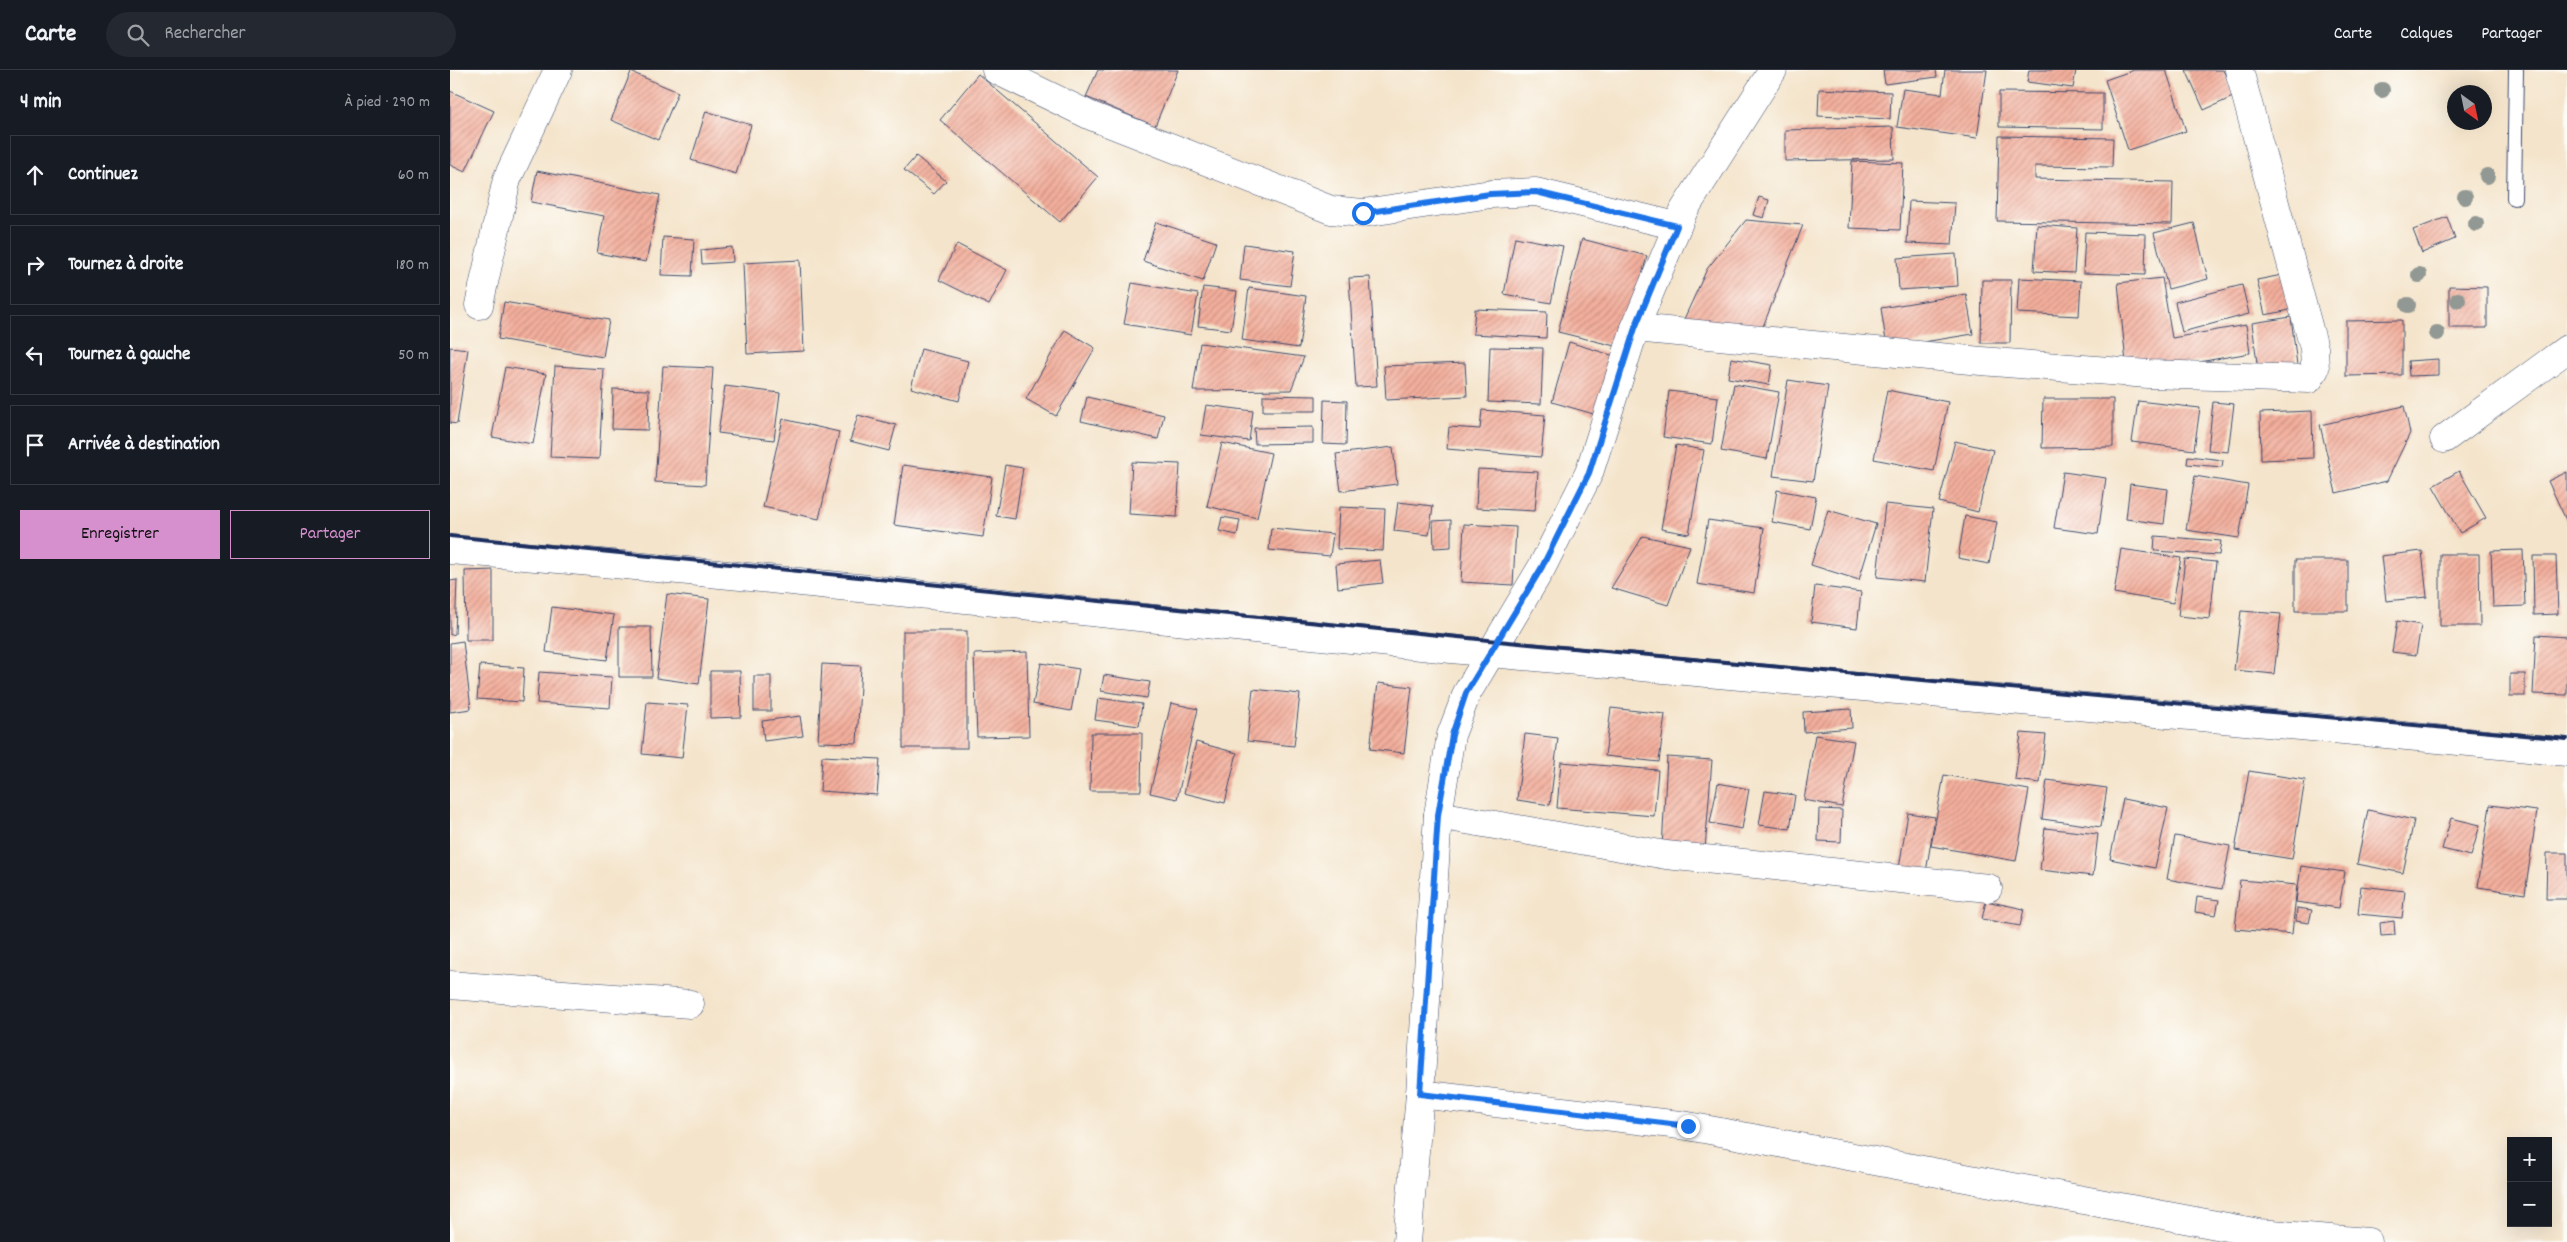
<!DOCTYPE html>
<html lang="fr">
<meta charset="utf-8">
<style>
:root{--surface:#171b24;--page:#242831;--text:#f1f3f6;--muted:#9ea1a6;--line:#363941;--accent:#d690ce}
body{margin:0;font-family:Dekko,sans-serif;background:var(--page);color:var(--text)}
.controls{position:absolute;right:15px;bottom:15px;display:grid;overflow:hidden;border-radius:0px;box-shadow:0 5px 20px #0002}
.controls button{width:45px;height:45px;display:grid;place-items:center;padding:0;border:0;border-bottom:1px solid var(--line);background:var(--surface);color:var(--text);font:25px sans-serif}
.compass{position:absolute;left:1997px;top:15px;width:45px;height:45px;border-radius:50%;background:var(--surface);box-shadow:0 5px 20px #0002;rotate:147deg}
.stop{position:absolute;width:15px;height:15px;margin:-11px;border:4px solid #1a73e8;border-radius:50%;background:#fff}
.stop.end{background:#1a73e8;border-color:#fff;box-shadow:0 1px 5px #0008}
.list{margin:0;padding:0;list-style:none}
h2{display:flex;justify-content:space-between;align-items:center;height:65px;margin:0;padding:0 20px;font-size:21px}
h2 small{font-size:16px;font-weight:400;color:var(--muted)}
.list li{display:grid;grid-template-columns:32px 1fr auto;gap:15px;align-items:center;box-sizing:border-box;height:80px;margin:0 10px 10px;padding:0 10px;border:1px solid var(--line);border-radius:0px}
.list b{display:block;font-size:19px;white-space:nowrap}
.list em{font-size:16px;font-style:normal;color:var(--muted)}
.actions{display:flex;gap:10px;padding:15px 20px}
.actions a{flex:1;padding:11px 0;border:1px solid var(--accent);border-radius:0px;text-align:center;font-size:18px;color:var(--accent)}
.actions .main{background:var(--accent);color:#111}
.icon{flex:none;width:28px;height:28px;fill:none;stroke:currentColor;stroke-width:2;stroke-linecap:round;stroke-linejoin:round}
.map{position:relative;flex:none;width:2117px;height:1172px;overflow:hidden}
header{display:flex;align-items:center;gap:30px;box-sizing:border-box;height:70px;padding:0 25px;background:var(--surface);border-bottom:1px solid var(--line)}
header strong{font-size:24px}
nav{display:flex;gap:28px;margin-inline-start:auto;font-size:18px}
.search{width:350px;height:45px;background:var(--page);display:flex;align-items:center;gap:12px;box-sizing:border-box;padding:0 18px;border-radius:28px;color:var(--muted);font-size:19px}
main{display:flex}
aside{flex:1;background:var(--surface)}
.map>svg:first-child{display:block}
.building{fill:url(#building-hatch)}
.lines{fill:none;stroke-linecap:round;stroke-linejoin:round}
.lane-casing{stroke:#3c4a6e;stroke-width:16}
.street-casing{stroke:#3c4a6e;stroke-width:29}
.lane{stroke:#fff;stroke-width:14}
.street{stroke:#fff;stroke-width:28}
.rail{stroke:#1b2f5e;stroke-width:4}
.tree{fill:#929893}
.route{stroke:#1a73e8;stroke-width:6}
</style>
<header>
<strong>Carte</strong>
<div class="search"><svg class="icon" aria-label="search" viewBox="0 0 24 24"><circle cx="10" cy="10" r="6"/><path d="M15 15l6 6"/></svg>Rechercher</div>
<nav><a>Carte</a><a>Calques</a><a>Partager</a></nav>
</header>
<main>
<aside>
<h2>4 min<small>À pied · 290 m</small></h2>
<ul class="list">
<li><svg class="icon" aria-label="ahead" viewBox="0 0 24 24"><path d="M12 20V5M6 11l6-6 6 6"/></svg><div><b>Continuez</b></div><em>60 m</em></li>
<li><svg class="icon" aria-label="right" viewBox="0 0 24 24"><path d="M7 20v-9h11M14 6l5 5-5 5"/></svg><div><b>Tournez à droite</b></div><em>180 m</em></li>
<li><svg class="icon" aria-label="left" viewBox="0 0 24 24"><path d="M17 20v-9H6M10 6l-5 5 5 5"/></svg><div><b>Tournez à gauche</b></div><em>50 m</em></li>
<li><svg class="icon" aria-label="arrive" viewBox="0 0 24 24"><path d="M6 21V4h12l-3 4 3 4H6"/></svg><div><b>Arrivée à destination</b></div></li>
</ul>
<div class="actions"><a class="main">Enregistrer</a><a>Partager</a></div>
</aside>
<div class="map">
<svg width="2117" height="1172" viewBox="0 0 2117 1172">
<defs>
<pattern id="building-hatch" width="6" height="6" patternUnits="userSpaceOnUse" patternTransform="scale(1.25)"><rect width="6" height="6" fill="#f4af9c"/><path d="M-1 1l2-2M0 6l6-6M5 7l2-2" fill="none" stroke="#c58f82"/></pattern>
</defs>
<rect width="100%" height="100%" fill="#fdfcf7"/>
<filter id="ink" filterUnits="userSpaceOnUse"><feTurbulence type="fractalNoise" baseFrequency=".02" numOctaves="2"/><feDisplacementMap in="SourceGraphic" scale="10" xChannelSelector="R" yChannelSelector="G"/><feConvolveMatrix kernelMatrix="1 2 1 2 8 2 1 2 1" color-interpolation-filters="sRGB"/></filter>
<filter id="wash" filterUnits="userSpaceOnUse"><feTurbulence type="fractalNoise" baseFrequency=".0096" numOctaves="4" result="noise"/><feDisplacementMap in="SourceGraphic" scale="20" xChannelSelector="R" yChannelSelector="G"/><feGaussianBlur stdDeviation="1.12" result="paint"/><feColorMatrix in="noise" values="0 0 0 0 0 0 0 0 0 0 0 0 0 0 0 0 0 1.4 0 .05"/><feComposite in="paint" operator="in"/></filter>
<g filter="url(#wash)">
<rect width="100%" height="100%" fill="#f4e4cb"/>
<g id="blocks">
<g class="building">
<path d="M648,0H728L705,56L636,27Z"/>
<path d="M1433,0H1486L1487,7L1435,14Z"/>
<path d="M1495,0H1537L1527,68L1447,57L1453,19L1492,24Z"/>
<path d="M1579,0H1626L1623,18L1577,12Z"/>
<path d="M1684,0H1716L1736,61L1678,80L1655,10Z"/>
<path d="M1736,0H1773L1785,26L1754,40Z"/>
<path d="M181,2L228,22L208,70L161,50Z"/>
<path d="M528,4L648,107L610,152L490,50Z"/>
<path d="M1369,19L1441,22L1440,49L1368,46Z"/>
<path d="M0,21L44,41L15,102L0,95Z"/>
<path d="M1549,22L1653,23V59L1549,57Z"/>
<path d="M256,41L301,55L286,104L241,90Z"/>
<path d="M1443,57L1444,89L1335,91V60Z"/>
<path d="M1549,66L1663,68L1662,97L1585,96V109L1723,112L1722,154L1547,151Z"/>
<path d="M466,86L496,111L484,124L454,100Z"/>
<path d="M1402,91L1453,93L1450,160L1399,158Z"/>
<path d="M87,101L210,125L196,192L147,183L154,146L81,132Z"/>
<path d="M1309,127L1319,130L1314,148L1303,145Z"/>
<path d="M1459,131L1505,133L1502,175L1457,173Z"/>
<path d="M1997,147L2005,169L1972,183L1963,160Z"/>
<path d="M1296,150L1353,155L1312,259L1234,249L1257,199Z"/>
<path d="M706,152L766,172L753,211L693,191Z"/>
<path d="M1744,153L1758,209L1718,219L1704,163Z"/>
<path d="M1587,155L1627,158L1624,203L1584,201Z"/>
<path d="M1635,162L1696,164L1695,205L1633,203Z"/>
<path d="M213,167L244,169L242,206L211,205Z"/>
<path d="M1065,167L1113,176L1101,233L1054,224Z"/>
<path d="M1132,169L1197,186L1173,278L1108,262Z"/>
<path d="M507,174L557,200L539,235L489,210Z"/>
<path d="M794,174L845,181L840,216L790,210Z"/>
<path d="M282,177L283,192L252,194L251,180Z"/>
<path d="M1506,184L1508,216L1449,220L1447,188Z"/>
<path d="M350,190L354,281L297,284L293,193Z"/>
<path d="M1832,205L1840,240L1815,245L1807,210Z"/>
<path d="M920,207L927,316L906,317L899,208Z"/>
<path d="M1569,208L1631,211L1629,246L1567,243Z"/>
<path d="M1712,208L1722,268L1796,255L1800,283L1726,296L1676,293L1668,213Z"/>
<path d="M1532,210H1561L1560,273H1531Z"/>
<path d="M682,213L748,224L741,265L674,254Z"/>
<path d="M1792,215L1799,244L1732,262L1725,232Z"/>
<path d="M1999,216L2037,217V258H1999Z"/>
<path d="M753,217L787,221L781,260L748,256Z"/>
<path d="M799,218L856,226L849,278L792,270Z"/>
<path d="M1516,224L1523,264L1437,278L1431,238Z"/>
<path d="M54,232L159,250L153,287L48,269Z"/>
<path d="M1025,239L1097,242L1096,268L1023,264Z"/>
<path d="M1841,247L1847,295L1808,301L1802,253Z"/>
<path d="M1952,250V305L1896,306V251Z"/>
<path d="M615,260L645,278L606,346L576,329Z"/>
<path d="M1119,272L1171,288L1154,347L1102,332Z"/>
<path d="M750,273L854,287L841,320L743,321Z"/>
<path d="M0,277L18,279L7,354L0,353Z"/>
<path d="M1040,277L1093,278L1091,334L1038,332Z"/>
<path d="M471,279L518,291L509,331L461,318Z"/>
<path d="M1281,288L1322,295L1319,315L1278,308Z"/>
<path d="M1988,289V305L1959,306L1958,291Z"/>
<path d="M1015,293L1017,326L936,330L934,296Z"/>
<path d="M105,296L154,299L149,389L100,387Z"/>
<path d="M213,296L263,298L255,415L205,412Z"/>
<path d="M55,297L96,304L83,374L42,367Z"/>
<path d="M1338,310L1378,316L1363,411L1323,406Z"/>
<path d="M1284,314L1329,322L1317,389L1271,381Z"/>
<path d="M275,316L330,323L324,370L268,363Z"/>
<path d="M163,319L199,320L198,360L162,359Z"/>
<path d="M1437,320L1498,332L1484,401L1424,389Z"/>
<path d="M1219,321L1268,327L1262,374L1213,367Z"/>
<path d="M813,325L866,326V341H813Z"/>
<path d="M637,327L714,345L708,369L631,351Z"/>
<path d="M1593,329H1663V377L1592,378Z"/>
<path d="M874,330L897,331L896,375L873,374Z"/>
<path d="M1688,331L1750,338L1744,380L1682,372Z"/>
<path d="M1763,332L1784,334L1778,382L1758,380Z"/>
<path d="M756,335L803,341L799,371L751,365Z"/>
<path d="M1954,336L1960,363L1937,411L1886,423L1870,355Z"/>
<path d="M1032,340L1095,345L1091,387L997,379L999,357L1030,359Z"/>
<path d="M1862,341L1863,388L1811,390L1810,343Z"/>
<path d="M408,345L446,355L439,381L400,371Z"/>
<path d="M333,349L389,362L369,449L313,437Z"/>
<path d="M863,357V373L805,374L804,358Z"/>
<path d="M1505,371L1543,380L1528,442L1489,432Z"/>
<path d="M772,373L821,383L807,448L757,436Z"/>
<path d="M1226,375L1254,380L1239,464L1211,459Z"/>
<path d="M943,377L947,414L891,421L886,384Z"/>
<path d="M1738,386L1773,390L1772,397L1737,394Z"/>
<path d="M682,392L730,394L727,447L679,444Z"/>
<path d="M453,395L542,407L533,467L444,455Z"/>
<path d="M555,395L573,398L565,449L546,446Z"/>
<path d="M1028,399L1088,402L1085,441L1026,438Z"/>
<path d="M2009,401L2036,448L2010,463L1983,416Z"/>
<path d="M1613,402L1656,408L1648,464L1604,458Z"/>
<path d="M2117,402V452L2098,411Z"/>
<path d="M1745,406L1798,415L1789,468L1736,460Z"/>
<path d="M1680,414L1718,419L1714,454L1676,449Z"/>
<path d="M1327,420L1366,427L1360,459L1322,452Z"/>
<path d="M948,432L983,436L979,465L944,461Z"/>
<path d="M1435,434L1483,439L1475,512L1427,507Z"/>
<path d="M889,437L935,439L933,481L887,479Z"/>
<path d="M1378,440L1426,454L1409,510L1361,495Z"/>
<path d="M1515,446L1547,452L1539,494L1508,488Z"/>
<path d="M772,447L790,450L787,465L769,461Z"/>
<path d="M1001,450V477L984,478L983,451Z"/>
<path d="M1258,450L1314,458L1304,523L1247,514Z"/>
<path d="M1014,454L1066,457L1063,515L1011,512Z"/>
<path d="M821,458L883,464L880,486L819,480Z"/>
<path d="M1193,466L1240,476L1218,535L1161,518Z"/>
<path d="M1705,466L1771,471L1769,485L1704,481Z"/>
<path d="M1671,479L1731,488L1723,533L1664,523Z"/>
<path d="M2073,480L2075,536L2043,537L2041,481Z"/>
<path d="M1972,481L1977,527L1936,531L1931,486Z"/>
<path d="M1990,484H2029L2030,556H1990Z"/>
<path d="M2083,486H2106L2108,544L2084,545Z"/>
<path d="M1735,489L1766,492L1760,549L1728,546Z"/>
<path d="M930,490L933,513L888,518L886,494Z"/>
<rect x="1845" y="490" width="53" height="51"/>
<path d="M43,500V570H16L15,501Z"/>
<path d="M7,510L5,564L0,565V511Z"/>
<path d="M1365,516L1411,522L1407,558L1361,552Z"/>
<path d="M217,524L259,529L249,614L206,608Z"/>
<path d="M102,537L164,545L157,590L96,582Z"/>
<path d="M1791,541L1831,544L1824,604L1784,600Z"/>
<path d="M1947,551L1971,555L1966,585L1942,582Z"/>
<path d="M169,557H201L202,607H169Z"/>
<rect x="453" y="561" width="64" height="117"/>
<path d="M2086,565L2117,567V625L2083,624Z"/>
<path d="M13,571L21,639L0,642V573Z"/>
<path d="M577,582L579,666L527,667L524,584Z"/>
<path d="M591,593L629,599L621,641L583,634Z"/>
<path d="M372,594L411,596L407,673L368,672Z"/>
<path d="M30,595L74,598L72,632L27,629Z"/>
<path d="M260,601H290L291,647L260,648Z"/>
<path d="M89,602L162,607L160,638L87,633Z"/>
<rect x="2060" y="604" width="15" height="22"/>
<path d="M654,605L700,612L697,628L651,621Z"/>
<rect x="304" y="606" width="17" height="35"/>
<path d="M928,613L962,617L954,683L920,679Z"/>
<path d="M803,619L850,624L844,676L797,671Z"/>
<path d="M648,628L692,634L689,656L645,650Z"/>
<path d="M197,632L238,635L232,688L192,684Z"/>
<path d="M721,633L748,639L727,729L700,723Z"/>
<path d="M1161,638L1215,644L1209,692L1155,686Z"/>
<path d="M1401,639L1402,658L1354,662L1353,642Z"/>
<path d="M350,646L353,666L314,671L312,651Z"/>
<path d="M641,663H692L691,721H640Z"/>
<path d="M1571,663L1596,665L1590,713L1565,710Z"/>
<path d="M1075,664L1108,668L1100,735L1067,730Z"/>
<path d="M1365,665L1404,671L1392,737L1354,730Z"/>
<path d="M746,672L787,683L775,733L734,723Z"/>
<path d="M372,686L430,689L427,725L370,721Z"/>
<path d="M1217,687L1262,690L1255,780L1212,778Z"/>
<path d="M1111,692L1208,700L1204,746L1107,738Z"/>
<path d="M1799,701L1855,710L1842,789L1785,780Z"/>
<path d="M1494,705L1579,720L1566,791L1481,776Z"/>
<path d="M1597,710L1657,718L1651,757L1592,749Z"/>
<path d="M1268,713L1299,719L1292,759L1260,753Z"/>
<path d="M1315,721L1345,725L1340,759L1309,755Z"/>
<path d="M1673,729L1718,738L1705,798L1660,789Z"/>
<path d="M2040,735L2087,741L2075,824L2028,817Z"/>
<path d="M1369,739L1392,740L1391,772L1368,771Z"/>
<path d="M1918,740L1964,750L1953,803L1907,794Z"/>
<path d="M1458,743L1485,747L1476,802L1449,798Z"/>
<path d="M2001,748L2030,755L2021,786L1992,779Z"/>
<path d="M1595,758L1648,764L1643,806L1590,800Z"/>
<path d="M1725,766L1780,776L1772,819L1717,809Z"/>
<path d="M2097,783H2117V829H2096Z"/>
<path d="M1851,796L1895,802L1889,838L1846,832Z"/>
<path d="M1790,810L1847,815L1842,864L1785,859Z"/>
<path d="M1911,816L1955,821L1952,848L1908,844Z"/>
<path d="M1747,827L1769,830L1766,845L1745,842Z"/>
<path d="M1536,831L1574,839L1570,856L1532,849Z"/>
<path d="M1847,838L1862,840L1859,853L1846,851Z"/>
<path d="M1944,851L1945,865L1931,866L1930,853Z"/>
</g>
</g>
</g>
<g filter="url(#ink)">
<use href="#blocks" fill-opacity="0" stroke="#3c4a6e" stroke-width="1"/>
<g class="lines">
<defs>
<path id="lane" d="M2064,128L2066,0"/>
<g id="street">
<path d="M546,0L641,46L881,140L913,143L1041,124L1086,122L1227,156"/>
<path d="M29,235L57,109L108,0"/>
<path d="M1185,258L1531,291L1698,304L1859,309L1865,299L1864,278L1789,0"/>
<path d="M1994,369L2117,279"/>
<path d="M0,480C348,508 695,550 1042,583C1400,618 1759,645 2117,682"/>
<path d="M988,745L1216,785L1538,818"/>
<path d="M0,915L240,934"/>
<path d="M970,1024L1238,1056L1809,1163L1918,1172"/>
<path d="M957,1172L970,1024L988,745L1001,665L1017,623L1092,497L1139,403L1185,258L1234,140L1323,0"/>
</g>
</defs>
<use href="#lane" class="lane-casing"/>
<use href="#street" class="street-casing"/>
<use href="#lane" class="lane"/>
<use href="#street" class="street"/>
<path class="rail" d="M0,466L1058,572L2117,669"/>
</g>
<g class="tree">
<circle cx="1932" cy="20" r="8"/>
<circle cx="2037" cy="106" r="8"/>
<circle cx="2015" cy="127" r="8"/>
<circle cx="2026" cy="154" r="8"/>
<circle cx="1969" cy="205" r="8"/>
<circle cx="2008" cy="230" r="8"/>
<circle cx="1958" cy="235" r="8"/>
<circle cx="1987" cy="263" r="8"/>
</g>
</g>
<g class="lines" filter="url(#ink)">
<path class="route" d="M913,143L1040,124L1086,122L1227,156L1185,258L1139,403L1092,497L1016,623L1002,665L988,745L970,1024L1238,1056"/>
</g>
</svg>
<div class="controls">
<button>+</button>
<button>−</button>
</div>
<svg class="compass" viewBox="-18 -18 36 36"><path d="M0-13l5 13h-10z" fill="#e53935"/><path d="M0 13l5-13h-10z" fill="#9ea1a6"/></svg>
<div class="stop" style="left:913px;top:143px"></div>
<div class="stop end" style="left:1238px;top:1056px"></div>
</div>
</main>
